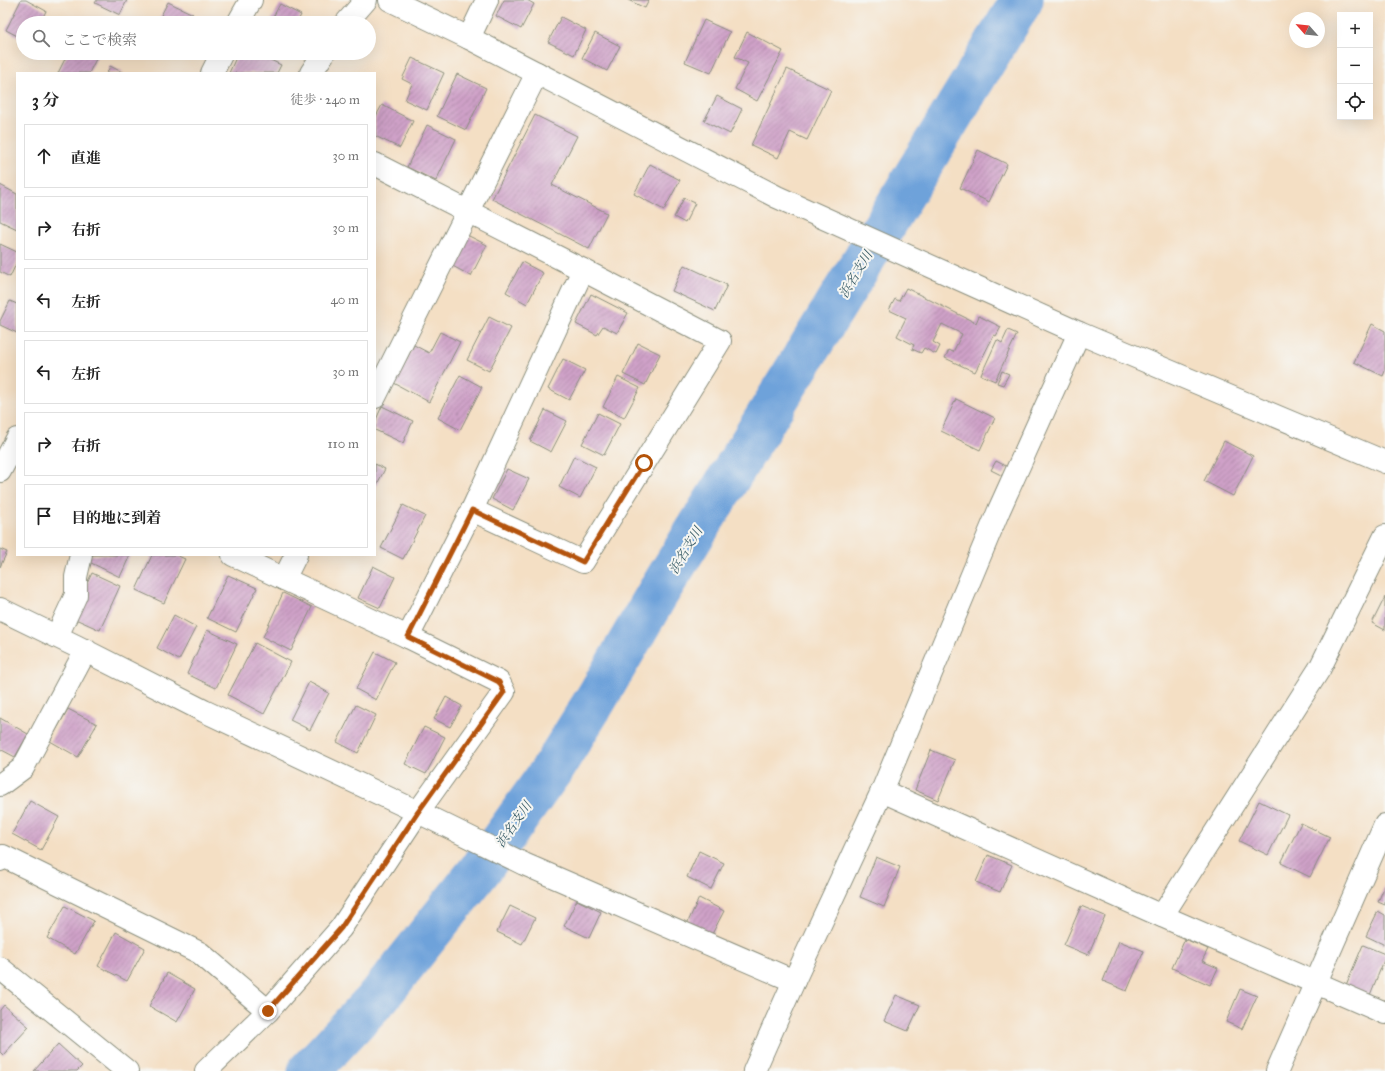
<!DOCTYPE html>
<html lang="ja">
<meta charset="utf-8">
<style>
:root{--surface:#fff;--page:#f6f6f6;--text:#222;--muted:#767676;--line:#e0e0e0}
body{margin:0;font-family:"IM FELL Great Primer","Noto Serif JP",serif;background:var(--page);color:var(--text)}
.controls{position:absolute;right:12px;top:12px;display:grid;overflow:hidden;border-radius:0px;box-shadow:0 4px 16px #0002}
.controls button{width:36px;height:36px;display:grid;place-items:center;padding:0;border:0;border-bottom:1px solid var(--line);background:var(--surface);color:var(--text);font:20px sans-serif}
.compass{position:absolute;left:1289px;top:12px;width:36px;height:36px;border-radius:50%;background:var(--surface);box-shadow:0 4px 16px #0002;rotate:297deg}
.stop{position:absolute;width:12px;height:12px;margin:-9px;border:3px solid #b45309;border-radius:50%;background:#fff}
.stop.end{background:#b45309;border-color:#fff;box-shadow:0 1px 4px #0008}
.list{margin:0;padding:0;list-style:none}
h2{display:flex;justify-content:space-between;align-items:center;height:52px;margin:0;padding:0 16px;font-size:17px}
h2 small{font-size:13px;font-weight:400;color:var(--muted)}
.list li{display:grid;grid-template-columns:26px 1fr auto;gap:12px;align-items:center;box-sizing:border-box;height:64px;margin:0 8px 8px;padding:0 8px;border:1px solid var(--line);border-radius:0px}
.list b{display:block;font-size:15px;white-space:nowrap}
.list em{font-size:13px;font-style:normal;color:var(--muted)}
.icon{flex:none;width:22px;height:22px;fill:none;stroke:currentColor;stroke-width:2;stroke-linecap:round;stroke-linejoin:round}
.map{position:relative;flex:none;width:1385px;height:1071px;overflow:hidden}
.search{position:absolute;background:var(--surface);box-shadow:0 4px 16px #0002;left:16px;top:16px;width:360px;height:44px;display:flex;align-items:center;gap:10px;box-sizing:border-box;padding:0 14px;border-radius:22px;color:var(--muted);font-size:15px}
.panel{position:absolute;background:var(--surface);box-shadow:0 4px 16px #0002;left:16px;top:72px;width:360px;height:484px;border-radius:0px}
.map>svg:first-child{display:block}
.lines{fill:none;stroke-linecap:round;stroke-linejoin:round}
.river{stroke:#6ea2da;stroke-width:43}
.building{fill:url(#building-hatch)}
.minor-casing{stroke:#8a8e7c;stroke-width:24}
.tertiary-casing{stroke:#8a8e7c;stroke-width:24}
.minor{stroke:#fff;stroke-width:22}
.tertiary{stroke:#fff;stroke-width:22}
.route{stroke:#b45309;stroke-width:5}
.labels{text-anchor:middle;stroke-width:4;stroke-linejoin:round;paint-order:stroke}
.water-label{font-size:13px;font-style:italic;fill:#375b66;stroke:#f6f6f2}
</style>
<div class="map">
<svg width="1385" height="1071" viewBox="0 0 1385 1071">
<defs>
<pattern id="building-hatch" width="6" height="6" patternUnits="userSpaceOnUse"><rect width="6" height="6" fill="#cfa1c8"/><path d="M-1 1l2-2M0 6l6-6M5 7l2-2" fill="none" stroke="#a784a3"/></pattern>
</defs>
<rect width="100%" height="100%" fill="#f6f6f2"/>
<filter id="ink" filterUnits="userSpaceOnUse"><feTurbulence type="fractalNoise" baseFrequency=".025" numOctaves="2"/><feDisplacementMap in="SourceGraphic" scale="8" xChannelSelector="R" yChannelSelector="G"/><feConvolveMatrix kernelMatrix="1 2 1 2 8 2 1 2 1" color-interpolation-filters="sRGB"/></filter>
<filter id="wash" filterUnits="userSpaceOnUse"><feTurbulence type="fractalNoise" baseFrequency=".012" numOctaves="4" result="noise"/><feDisplacementMap in="SourceGraphic" scale="16" xChannelSelector="R" yChannelSelector="G"/><feGaussianBlur stdDeviation="0.9" result="paint"/><feColorMatrix in="noise" values="0 0 0 0 0 0 0 0 0 0 0 0 0 0 0 0 0 1.4 0 .05"/><feComposite in="paint" operator="in"/></filter>
<g filter="url(#wash)">
<rect width="100%" height="100%" fill="#f4dfc4"/>
<g class="lines">
<path class="river" d="M309,1071L380,995L483,866L551,771L596,699L659,591L853,277L1022,0"/>
</g>
<g id="blocks">
<g class="building">
<path d="M21,0H26L46,11L40,23H23V39L6,30Z"/>
<path d="M97,0H127L120,15L95,3Z"/>
<path d="M504,0H527L534,4L521,29L496,16Z"/>
<path d="M628,0H649L645,8Z"/>
<path d="M168,2L193,14L188,23H157Z"/>
<path d="M280,4L301,15L297,23H270Z"/>
<path d="M561,17L586,30L574,55L548,42Z"/>
<path d="M704,20L730,32L711,73L685,62Z"/>
<path d="M747,32L783,51L757,101L735,89L748,63L735,57Z"/>
<path d="M595,33L620,46L607,71L582,58Z"/>
<path d="M68,53H89L97,57L89,73H58Z"/>
<path d="M238,53H256L281,65L277,73H229Z"/>
<path d="M412,58L444,73L427,110L405,100L412,84L402,79Z"/>
<path d="M110,66L124,73H107Z"/>
<path d="M787,69L831,90L807,140L790,132L778,158L751,145Z"/>
<path d="M457,74L486,88L466,130L437,116Z"/>
<path d="M717,96L742,109L730,134L704,121Z"/>
<path d="M382,105L413,121L400,148L375,136V118Z"/>
<path d="M535,115L577,136L552,185L607,213L589,249L492,199Z"/>
<path d="M427,125L456,139L436,181L407,167Z"/>
<path d="M978,150L1007,164L989,202L960,188Z"/>
<path d="M650,164L680,180L664,210L634,194Z"/>
<path d="M0,185L17,194V229L0,221Z"/>
<path d="M684,198L695,203L685,223L674,217Z"/>
<path d="M465,234L487,245L471,276L449,264Z"/>
<path d="M0,244L17,252V262L10,277L0,272Z"/>
<path d="M522,262L543,273L527,304L506,292Z"/>
<path d="M684,265L727,285L715,311L672,291Z"/>
<path d="M906,288L976,323L979,316L1001,327L996,336L994,335L975,372L945,358L949,350L953,352L962,334L942,324L933,342L940,346L936,354L924,348L921,353L912,349L914,345L897,336L906,318L889,310L895,299L899,301Z"/>
<path d="M591,294L628,313L617,333L603,326L597,335L576,324Z"/>
<path d="M10,301L17,304V333L0,325V321Z"/>
<path d="M489,317L511,328L489,371L467,360Z"/>
<path d="M1372,324L1385,331V371L1383,376L1354,362Z"/>
<path d="M1008,330L1017,334L995,381L981,375L997,340L1002,343Z"/>
<path d="M440,332L460,342L429,402L394,383L414,345L429,353Z"/>
<path d="M638,343L660,354L645,385L623,374Z"/>
<path d="M563,359L585,370L569,400L548,389Z"/>
<path d="M1002,371L1009,374L1003,385L997,383Z"/>
<path d="M460,375L482,387L460,430L438,418Z"/>
<path d="M618,377L640,388L624,418L603,407Z"/>
<path d="M956,399L995,418L980,450L941,431Z"/>
<path d="M382,406L413,421L403,443L375,430V422Z"/>
<path d="M545,410L567,421L551,452L530,441Z"/>
<path d="M598,413L620,424L604,455L582,444Z"/>
<path d="M1224,441L1253,456L1233,496L1204,481Z"/>
<path d="M574,456L596,467L580,498L559,487Z"/>
<path d="M996,461L1008,467L1003,476L991,470Z"/>
<path d="M375,464L385,469L375,488Z"/>
<path d="M507,469L529,479L513,510L492,499Z"/>
<path d="M403,505L425,516L403,559L381,548Z"/>
<path d="M0,549L7,552L0,567Z"/>
<path d="M87,555H130L120,577L85,560Z"/>
<path d="M152,555H176L185,559L164,603L136,590Z"/>
<path d="M373,566L395,577L380,608L358,598Z"/>
<path d="M92,573L120,586L100,630L71,617Z"/>
<path d="M228,575L257,588L236,632L207,618Z"/>
<path d="M283,593L312,607L291,651L263,637Z"/>
<path d="M1385,597V630L1372,623Z"/>
<path d="M174,615L196,627L179,660L157,648Z"/>
<path d="M207,630L237,644L216,688L187,674Z"/>
<path d="M255,643L291,662L264,714L228,695Z"/>
<path d="M375,652L395,662L376,700L356,689Z"/>
<path d="M309,682L329,693L310,730L290,720Z"/>
<path d="M446,697L462,706L450,727L434,719Z"/>
<path d="M356,705L376,715L358,753L337,742Z"/>
<path d="M68,709L97,724L78,757L50,741Z"/>
<path d="M0,718L28,734L15,757L0,749Z"/>
<path d="M424,727L445,737L426,774L405,764Z"/>
<path d="M931,750L955,760L938,800L915,790Z"/>
<path d="M30,801L59,817L41,850L12,834Z"/>
<path d="M1259,801L1288,815L1268,855L1239,841Z"/>
<path d="M1301,823L1330,837L1310,877L1281,863Z"/>
<path d="M699,851L724,863L711,889L687,877Z"/>
<path d="M988,855L1012,865L1000,892L976,882Z"/>
<path d="M876,857L900,867L884,907L860,897Z"/>
<path d="M1385,885V905L1378,902Z"/>
<path d="M699,898L724,911L711,936L687,924Z"/>
<path d="M577,900L601,912L589,938L564,926Z"/>
<path d="M65,906L94,921L75,954L47,938Z"/>
<path d="M510,906L535,918L522,944L497,932Z"/>
<path d="M1081,906L1105,916L1088,955L1064,945Z"/>
<path d="M1378,911L1385,915V945L1366,936Z"/>
<path d="M116,932L145,948L127,981L98,966Z"/>
<path d="M1185,939L1208,949L1202,961L1218,968L1210,985L1172,968Z"/>
<path d="M1119,941L1144,951L1127,991L1103,981Z"/>
<path d="M1363,945L1385,954V958L1370,995L1346,985Z"/>
<path d="M167,973L195,989L177,1022L149,1006Z"/>
<path d="M1240,989L1257,996L1242,1029L1226,1022Z"/>
<path d="M896,995L920,1005L908,1031L884,1021Z"/>
<path d="M4,1005L29,1027L3,1055L0,1052V1010Z"/>
<path d="M58,1044L82,1066L77,1071H34Z"/>
</g>
</g>
</g>
<g filter="url(#ink)">
<use href="#blocks" fill-opacity="0" stroke="#8a8e7c" stroke-width="1"/>
<g class="lines">
<defs>
<g id="minor">
<path d="M238,23L251,0"/>
<path d="M346,23L366,0"/>
<path d="M469,38L487,0"/>
<path d="M212,73L222,53"/>
<path d="M311,73L324,53"/>
<path d="M375,397L537,73"/>
<path d="M0,471L17,439"/>
<path d="M472,510L583,562L720,341L583,270"/>
<path d="M233,555L408,637L472,510L583,270L375,164"/>
<path d="M284,579L296,555"/>
<path d="M0,609L76,646L204,711L418,812L524,864L794,981"/>
<path d="M57,636L76,595V577L81,555"/>
<path d="M0,785L23,768L86,650"/>
<path d="M882,791L1162,916L1385,1013"/>
<path d="M0,860L3,856L200,953L268,1011"/>
<path d="M1162,916L1320,668L1385,536"/>
<path d="M0,968L127,1071"/>
<path d="M206,1071L268,1011L341,928L418,812L504,692L499,682L408,637"/>
<path d="M754,1071L794,981L882,791L999,510L1079,333"/>
<path d="M1277,1071L1385,825"/>
</g>
<path id="tertiary" d="M390,0L469,38L777,197L1079,333L1385,462"/>
</defs>
<use href="#minor" class="minor-casing"/>
<use href="#tertiary" class="tertiary-casing"/>
<use href="#minor" class="minor"/>
<use href="#tertiary" class="tertiary"/>
</g>
</g>
<g class="lines" filter="url(#ink)">
<path class="route" d="M268,1011L341,928L418,812L504,692L499,682L408,637L472,510L583,562L644,463"/>
</g>
<g class="labels">
<g class="water-label">
<text transform="translate(855 274) rotate(-59)" y="5">浜名支川</text>
<text transform="translate(685 550) rotate(-59)" y="5">浜名支川</text>
<text transform="translate(513 824) rotate(-55)" y="5">浜名支川</text>
</g>
</g>
</svg>
<div class="controls">
<button>+</button>
<button>−</button>
<button><svg class="icon" aria-label="locate" viewBox="0 0 24 24"><circle cx="12" cy="12" r="6"/><path d="M12 2v4M12 18v4M2 12h4M18 12h4"/></svg></button>
</div>
<svg class="compass" viewBox="-18 -18 36 36"><path d="M0-13l5 13h-10z" fill="#e53935"/><path d="M0 13l5-13h-10z" fill="#767676"/></svg>
<div class="stop" style="left:644px;top:463px"></div>
<div class="stop end" style="left:268px;top:1011px"></div>
<div class="search"><svg class="icon" aria-label="search" viewBox="0 0 24 24"><circle cx="10" cy="10" r="6"/><path d="M15 15l6 6"/></svg>ここで検索</div>
<section class="panel">
<h2>3 分<small>徒歩 · 240 m</small></h2>
<ul class="list">
<li><svg class="icon" aria-label="ahead" viewBox="0 0 24 24"><path d="M12 20V5M6 11l6-6 6 6"/></svg><div><b>直進</b></div><em>30 m</em></li>
<li><svg class="icon" aria-label="right" viewBox="0 0 24 24"><path d="M7 20v-9h11M14 6l5 5-5 5"/></svg><div><b>右折</b></div><em>30 m</em></li>
<li><svg class="icon" aria-label="left" viewBox="0 0 24 24"><path d="M17 20v-9H6M10 6l-5 5 5 5"/></svg><div><b>左折</b></div><em>40 m</em></li>
<li><svg class="icon" aria-label="left" viewBox="0 0 24 24"><path d="M17 20v-9H6M10 6l-5 5 5 5"/></svg><div><b>左折</b></div><em>30 m</em></li>
<li><svg class="icon" aria-label="right" viewBox="0 0 24 24"><path d="M7 20v-9h11M14 6l5 5-5 5"/></svg><div><b>右折</b></div><em>110 m</em></li>
<li><svg class="icon" aria-label="arrive" viewBox="0 0 24 24"><path d="M6 21V4h12l-3 4 3 4H6"/></svg><div><b>目的地に到着</b></div></li>
</ul>
</section>
</div>
